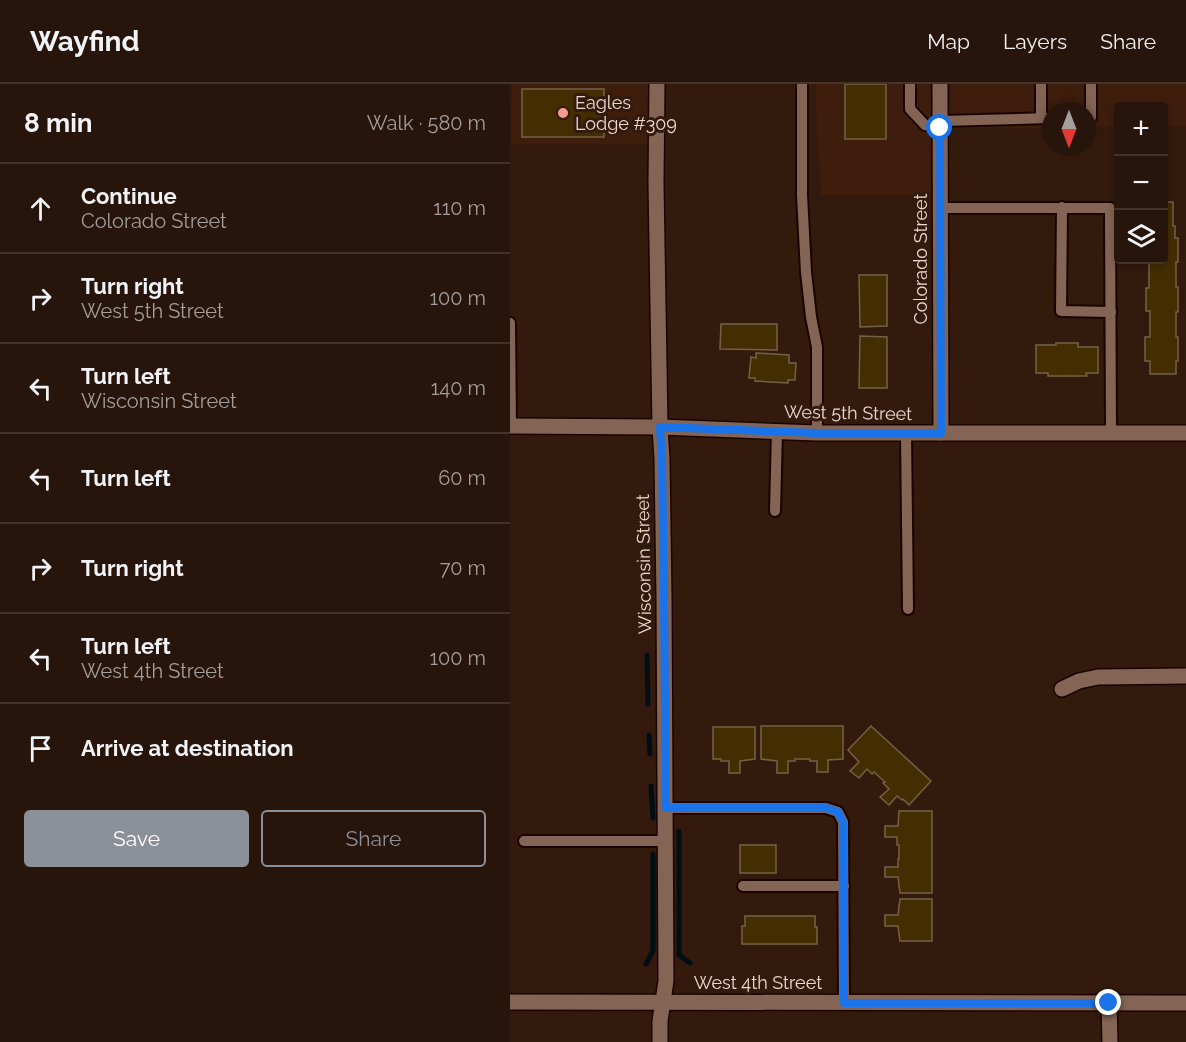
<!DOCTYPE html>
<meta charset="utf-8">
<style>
:root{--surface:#27140a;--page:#2f1d13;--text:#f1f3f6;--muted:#a49e9c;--line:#43332b;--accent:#8c9099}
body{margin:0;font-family:Raleway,sans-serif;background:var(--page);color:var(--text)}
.controls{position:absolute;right:18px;top:18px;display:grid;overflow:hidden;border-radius:6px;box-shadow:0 3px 9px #0003}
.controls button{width:54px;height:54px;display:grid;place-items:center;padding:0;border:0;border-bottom:2px solid var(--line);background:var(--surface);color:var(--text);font:30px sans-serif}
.compass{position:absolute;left:532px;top:18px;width:54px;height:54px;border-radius:50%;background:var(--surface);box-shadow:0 3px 9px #0003;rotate:180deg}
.stop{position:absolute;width:18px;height:18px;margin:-14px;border:4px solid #1a73e8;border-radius:50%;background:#fff}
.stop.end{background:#1a73e8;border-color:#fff;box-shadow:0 2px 6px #0008}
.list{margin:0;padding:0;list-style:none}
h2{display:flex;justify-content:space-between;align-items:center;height:78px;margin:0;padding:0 24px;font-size:26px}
h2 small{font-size:20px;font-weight:400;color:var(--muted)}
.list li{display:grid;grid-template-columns:39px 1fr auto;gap:18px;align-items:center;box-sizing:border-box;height:90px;padding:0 24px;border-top:2px solid var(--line)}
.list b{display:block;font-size:22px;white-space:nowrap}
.list p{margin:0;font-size:20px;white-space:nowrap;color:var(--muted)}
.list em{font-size:20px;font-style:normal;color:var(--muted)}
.actions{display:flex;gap:12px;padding:18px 24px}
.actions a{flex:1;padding:14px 0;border:2px solid var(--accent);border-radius:6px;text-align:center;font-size:21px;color:var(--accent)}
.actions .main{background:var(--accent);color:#fff}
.icon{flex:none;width:33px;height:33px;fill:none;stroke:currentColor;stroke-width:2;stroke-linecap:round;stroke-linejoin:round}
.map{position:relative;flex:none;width:676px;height:958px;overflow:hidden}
header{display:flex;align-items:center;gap:36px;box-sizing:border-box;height:84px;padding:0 30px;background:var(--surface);border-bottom:2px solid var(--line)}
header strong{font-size:28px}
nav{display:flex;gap:33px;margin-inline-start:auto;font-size:21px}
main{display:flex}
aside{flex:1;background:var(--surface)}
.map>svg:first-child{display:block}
.built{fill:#3e1d0c}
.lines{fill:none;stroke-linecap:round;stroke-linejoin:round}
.stream{stroke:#010e14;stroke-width:5}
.building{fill:#452d02;stroke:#746145;stroke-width:1.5}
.service-casing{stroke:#1a0400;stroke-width:14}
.minor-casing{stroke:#1a0400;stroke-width:18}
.tertiary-casing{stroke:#1a0400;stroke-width:18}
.service{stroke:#846455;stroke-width:10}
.minor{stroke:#846455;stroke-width:15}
.tertiary{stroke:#846455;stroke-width:15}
.route{stroke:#1a73e8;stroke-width:8}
.poi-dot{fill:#f59d8e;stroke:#341a0d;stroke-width:2}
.labels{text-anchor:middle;stroke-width:6;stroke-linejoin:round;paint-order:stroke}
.poi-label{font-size:18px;fill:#ebd8d0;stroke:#341a0d;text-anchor:start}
.street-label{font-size:18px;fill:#ebd8d0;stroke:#341a0d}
</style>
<header>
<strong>Wayfind</strong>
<nav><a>Map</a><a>Layers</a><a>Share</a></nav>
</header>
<main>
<aside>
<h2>8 min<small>Walk · 580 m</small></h2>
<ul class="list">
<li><svg class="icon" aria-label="ahead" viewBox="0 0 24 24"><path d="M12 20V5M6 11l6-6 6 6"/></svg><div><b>Continue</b><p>Colorado Street</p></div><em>110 m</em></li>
<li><svg class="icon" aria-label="right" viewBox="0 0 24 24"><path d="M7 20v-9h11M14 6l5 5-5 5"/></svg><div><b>Turn right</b><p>West 5th Street</p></div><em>100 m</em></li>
<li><svg class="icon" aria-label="left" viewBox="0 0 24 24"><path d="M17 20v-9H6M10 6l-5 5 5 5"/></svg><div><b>Turn left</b><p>Wisconsin Street</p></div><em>140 m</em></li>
<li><svg class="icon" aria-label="left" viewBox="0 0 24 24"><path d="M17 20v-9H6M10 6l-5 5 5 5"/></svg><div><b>Turn left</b></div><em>60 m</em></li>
<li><svg class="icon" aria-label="right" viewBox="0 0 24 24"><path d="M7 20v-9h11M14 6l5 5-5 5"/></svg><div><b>Turn right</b></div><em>70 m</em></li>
<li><svg class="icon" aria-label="left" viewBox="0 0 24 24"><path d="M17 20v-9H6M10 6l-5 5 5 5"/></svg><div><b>Turn left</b><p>West 4th Street</p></div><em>100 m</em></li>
<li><svg class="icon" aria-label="arrive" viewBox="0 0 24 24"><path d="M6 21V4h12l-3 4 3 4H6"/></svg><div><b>Arrive at destination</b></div></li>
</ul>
<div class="actions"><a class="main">Save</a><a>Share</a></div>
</aside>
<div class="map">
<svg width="676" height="958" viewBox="0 0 676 958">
<rect width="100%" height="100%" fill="#341a0d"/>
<g class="built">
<path d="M2,0H138V60H1Z"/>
<path d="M306,0H420L421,111H311L310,86L307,62Z"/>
<path d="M441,0H676V43H654V22H608V43H577V27H541V44H441Z"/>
</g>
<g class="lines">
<g class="stream">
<path d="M138,500L139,409"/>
<path d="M137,571L138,620"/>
<path d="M139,651L140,670"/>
<path d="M141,702L143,734"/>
<path d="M169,747V871L180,879"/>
<path d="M136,880L143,867V770"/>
</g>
</g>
<g class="building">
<rect x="335" y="0" width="41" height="55"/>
<rect x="12" y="5" width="82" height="48"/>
<path d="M654,118H663V142H665V154H668V178H666V203H668V228H666V253H668V277H666V290H640V277H635V253H640V227H636V204H639V178H635V176H654Z"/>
<path d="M349,191H377V242L350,243Z"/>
<path d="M211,240H267V266L210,265Z"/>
<path d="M350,252L377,253V304H349Z"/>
<path d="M546,259H568V263H588V289H576L577,292H538V289H526V261H546Z"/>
<path d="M246,269L279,271V279H286L285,296H278V299L245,297V294H239L241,273L246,274Z"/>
<path d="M251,642H333V675L318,676V688H307V677H300V675H285V677H278V689H267V677L251,675Z"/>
<path d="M361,642L421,697L399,721L393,715L392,716L387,712L379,721L370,713L379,705L373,699L375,698L364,688L362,690L357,685L349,694L340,687L349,678L338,666Z"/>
<path d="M203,643H245V675L230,677V689H219V677H211V675H203Z"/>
<path d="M389,727H422V809H390L388,793H375V783H388V775H389V761H387V753H375V742H388Z"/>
<rect x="230" y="761" width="36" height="28"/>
<path d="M390,815H422V857H390L388,842H375V831H388Z"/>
<path d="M235,832H305V843H307V860H232V842H235Z"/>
</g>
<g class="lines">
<defs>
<g id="service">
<path d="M292,0V111L296,188L301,233L307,263V349"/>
<path d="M400,0V25L415,41L430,44"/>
<path d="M531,0V34"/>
<path d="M577,33H581V0"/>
<path d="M430,37L541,34"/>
<path d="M552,123L551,227L601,228"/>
<path d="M431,124H600L601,349"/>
<path d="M0,239L1,342"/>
<path d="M396,349L398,525"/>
<path d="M265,427L267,347"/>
<path d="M156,724H316L328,728L333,738L334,919"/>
<path d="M14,757H156"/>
<path d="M233,802H334"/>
</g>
<g id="minor">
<path d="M147,0L146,99L150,343L152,375L154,513L156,897L150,937V958"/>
<path d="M430,0L431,349"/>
<path d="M0,342L150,343L307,349H676"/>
<path d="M552,605L569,597L588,593L676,592"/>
<path d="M599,919L600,958"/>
</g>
<path id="tertiary" d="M0,918L676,919"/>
</defs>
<use href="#service" class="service-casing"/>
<use href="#minor" class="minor-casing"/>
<use href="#tertiary" class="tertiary-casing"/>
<use href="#service" class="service"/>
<use href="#minor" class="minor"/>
<use href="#tertiary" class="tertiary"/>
</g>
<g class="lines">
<path class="route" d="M430,44L431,349H307L150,343L152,375L154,513L156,724H316L328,728L333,738L334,919H599"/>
</g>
<circle class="poi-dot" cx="53" cy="29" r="6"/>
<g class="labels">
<g class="poi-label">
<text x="65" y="25">Eagles<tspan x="65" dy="21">Lodge #309</tspan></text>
</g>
<g class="street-label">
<text transform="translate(411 175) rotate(-90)" y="6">Colorado Street</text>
<text transform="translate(338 329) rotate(1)" y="6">West 5th Street</text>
<text transform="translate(134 480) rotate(-91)" y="6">Wisconsin Street</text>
<text x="248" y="905">West 4th Street</text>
</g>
</g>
</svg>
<div class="controls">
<button>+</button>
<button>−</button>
<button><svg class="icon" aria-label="layers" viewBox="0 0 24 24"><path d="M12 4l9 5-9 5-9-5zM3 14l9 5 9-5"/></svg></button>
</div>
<svg class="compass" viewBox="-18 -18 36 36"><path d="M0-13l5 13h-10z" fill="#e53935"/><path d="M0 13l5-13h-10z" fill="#a49e9c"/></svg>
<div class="stop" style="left:430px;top:44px"></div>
<div class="stop end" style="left:599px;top:919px"></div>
</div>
</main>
